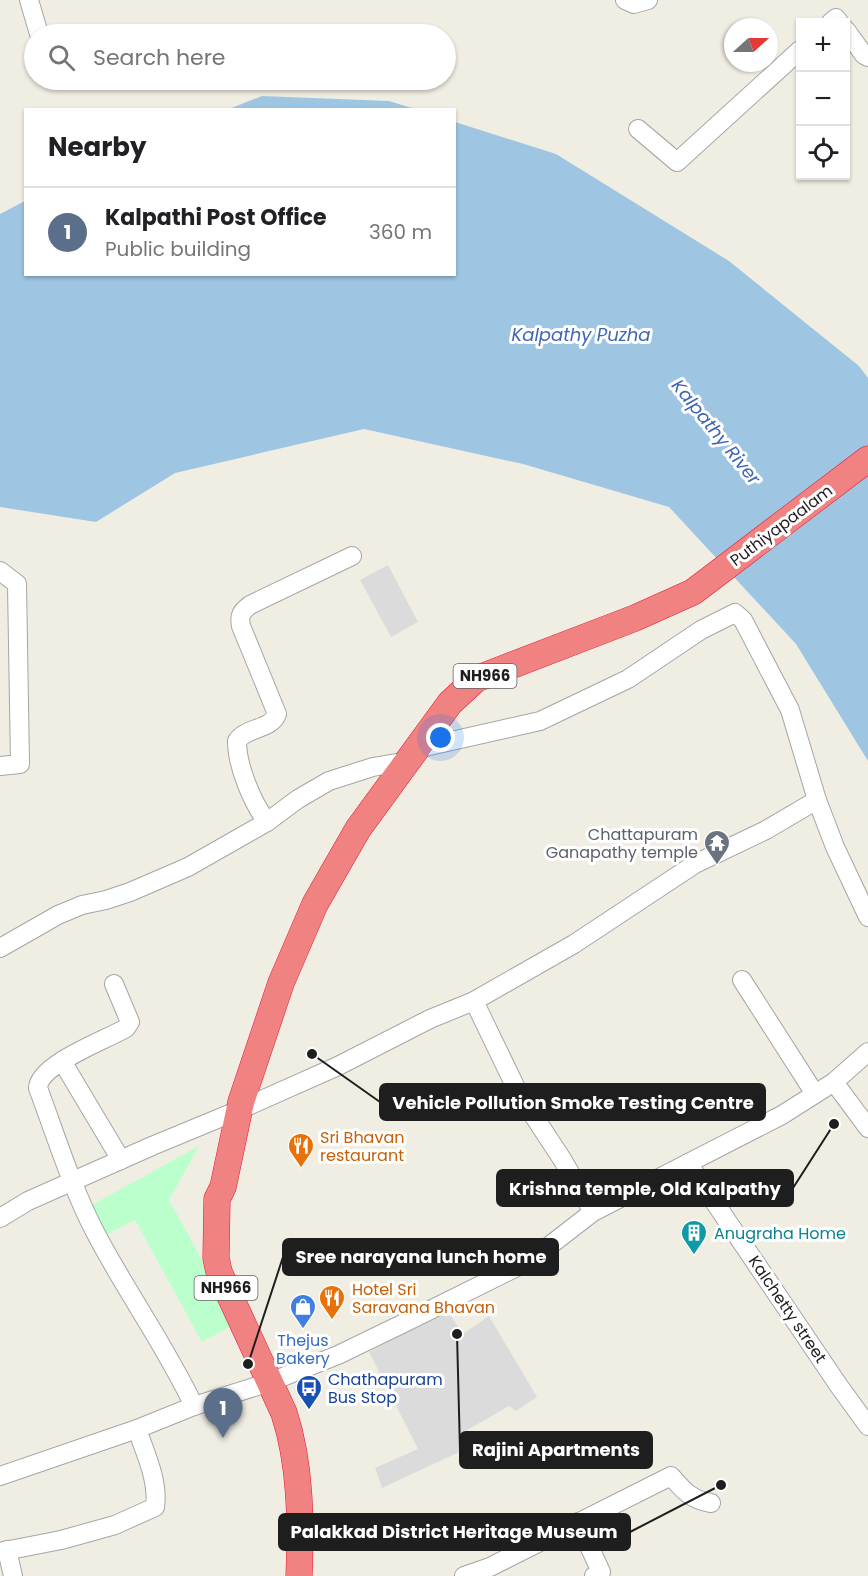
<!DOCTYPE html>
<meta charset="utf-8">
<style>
:root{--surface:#fff;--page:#f6f6f6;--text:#202124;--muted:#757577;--line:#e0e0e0;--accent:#cb2700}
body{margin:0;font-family:Poppins,sans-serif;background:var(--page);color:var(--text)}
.controls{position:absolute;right:18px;top:18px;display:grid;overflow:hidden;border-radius:0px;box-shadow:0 2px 4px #0004}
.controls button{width:54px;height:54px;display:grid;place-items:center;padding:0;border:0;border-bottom:2px solid var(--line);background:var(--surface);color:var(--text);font:30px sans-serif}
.compass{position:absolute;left:724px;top:18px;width:54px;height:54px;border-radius:50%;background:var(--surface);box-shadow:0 2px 4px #0004;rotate:69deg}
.you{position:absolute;left:441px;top:738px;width:21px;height:21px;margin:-15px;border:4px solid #fff;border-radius:50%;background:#1a73e8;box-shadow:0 0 0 9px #1a73e833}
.badge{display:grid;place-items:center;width:39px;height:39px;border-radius:50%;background:var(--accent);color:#fff;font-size:20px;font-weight:700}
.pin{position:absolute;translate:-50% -50px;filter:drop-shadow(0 2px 3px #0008)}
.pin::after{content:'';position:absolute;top:32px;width:21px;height:18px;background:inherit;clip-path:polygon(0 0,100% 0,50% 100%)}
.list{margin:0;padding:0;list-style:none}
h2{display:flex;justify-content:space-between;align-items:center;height:78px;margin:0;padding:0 24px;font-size:26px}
h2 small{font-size:20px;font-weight:400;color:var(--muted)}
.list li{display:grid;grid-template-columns:39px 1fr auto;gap:18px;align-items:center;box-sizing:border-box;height:90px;padding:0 24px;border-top:2px solid var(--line)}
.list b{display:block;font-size:22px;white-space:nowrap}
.list p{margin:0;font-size:20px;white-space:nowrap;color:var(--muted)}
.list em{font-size:20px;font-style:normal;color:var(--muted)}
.icon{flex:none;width:33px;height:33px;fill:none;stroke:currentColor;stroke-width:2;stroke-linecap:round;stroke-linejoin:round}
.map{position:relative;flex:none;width:868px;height:1576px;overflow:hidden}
.search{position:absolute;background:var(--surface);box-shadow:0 2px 4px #0004;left:24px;top:24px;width:432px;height:66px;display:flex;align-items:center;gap:15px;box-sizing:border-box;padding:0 21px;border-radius:33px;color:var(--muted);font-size:22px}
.panel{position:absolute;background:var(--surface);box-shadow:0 2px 4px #0004;left:24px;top:108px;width:432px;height:168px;border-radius:0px}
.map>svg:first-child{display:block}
.residential{fill:#dcdbdb}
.park{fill:#bbffcd}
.water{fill:#9ec6e2}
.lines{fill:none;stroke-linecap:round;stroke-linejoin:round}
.minor-casing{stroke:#a5a5a5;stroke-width:20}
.highway-casing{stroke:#ec1232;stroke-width:27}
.minor{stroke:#fff;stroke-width:18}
.highway{stroke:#f08382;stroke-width:26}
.labels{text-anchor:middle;stroke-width:6;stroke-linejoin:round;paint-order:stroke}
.shield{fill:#fff;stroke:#626262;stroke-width:1.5}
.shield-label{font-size:15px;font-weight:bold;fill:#1e1e1e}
.street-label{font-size:16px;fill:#1e1e1e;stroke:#fff}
.worship-label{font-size:16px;fill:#5b616d;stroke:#fff;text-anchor:end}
.food-label{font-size:16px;fill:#c56008;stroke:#fff;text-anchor:start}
.culture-label{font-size:16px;fill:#0d838f;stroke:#fff;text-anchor:start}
.shop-label{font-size:16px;fill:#366cbe;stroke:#fff}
.transit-label{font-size:16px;fill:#164399;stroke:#fff;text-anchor:start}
.water-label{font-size:18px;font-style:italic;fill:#4065b7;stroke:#fff}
.leader{fill:none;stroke:#1e1e1e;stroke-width:2}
.callout-dot{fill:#1e1e1e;stroke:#fff;stroke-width:2}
.callout{fill:#1e1e1e;stroke:#1e1e1e;stroke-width:2}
.callout-label{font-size:18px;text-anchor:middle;font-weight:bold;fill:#fff}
</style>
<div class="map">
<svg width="868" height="1576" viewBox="0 0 868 1576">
<rect width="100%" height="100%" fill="#f0eee3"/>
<g class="residential">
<path d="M388,565L418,622L391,637L360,580Z"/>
<path d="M447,1310L463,1334L489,1316L537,1397L516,1411L509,1406L462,1433L468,1448L382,1488L375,1468L418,1449L369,1352Z"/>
</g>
<path class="park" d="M199,1146L169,1200L237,1323L202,1342L135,1220L106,1235L90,1206Z"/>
<g class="water">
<path d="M262,96L389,101L415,109H229Z"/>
<path d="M455,122L556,154L729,261L859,366L868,378V761L796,644L669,507L523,464L364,429L175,473L96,522L0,507V214L25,201L26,274H454Z"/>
</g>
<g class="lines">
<defs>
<g id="minor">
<path d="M29,0L39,34"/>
<path d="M625,0L634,4L648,0"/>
<path d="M831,22L836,18L839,22"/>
<path d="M846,30L864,55L868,57"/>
<path d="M638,129L677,162L800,50"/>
<path d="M0,571L17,584L20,764L0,766"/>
<path d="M416,749L540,721L628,679L701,630L735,613L743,620L790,710L817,800L835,847L868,917"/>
<path d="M267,822C252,802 237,766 237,741C246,727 271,730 277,714L241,626C239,615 241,612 250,605L352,556"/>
<path d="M0,948L58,915L82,905L106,900L130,892L188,867L267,822L298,799L329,781L373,767L408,761"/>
<path d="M742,980L815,1094"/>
<path d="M114,984L130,1022L126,1028C106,1040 39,1064 38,1088C56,1136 71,1185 94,1230C125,1290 165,1345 194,1406"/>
<path d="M474,1001L518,1092L562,1159L593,1212"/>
<path d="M62,1061L121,1160"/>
<path d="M834,1082L868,1128"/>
<path d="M688,1163L839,1386L868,1426"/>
<path d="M0,1218L28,1201L152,1146L239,1110L338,1066L430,1019L474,1001L574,944L695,864L766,830L817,800"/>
<path d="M0,1476L137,1429L194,1406L270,1382L338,1355L402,1324L531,1260L593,1212L782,1115L834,1082L868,1052"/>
<path d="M578,1522L601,1572L594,1576"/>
<path d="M7,1550L13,1576"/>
<path d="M0,1552L61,1540L115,1525L155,1507C159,1481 145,1453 137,1429"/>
<path d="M464,1576L490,1567L671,1476C683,1490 691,1500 711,1503"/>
</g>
<path id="highway" d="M299,1576C301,1522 301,1465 284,1413L219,1272L216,1258L217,1199L223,1187L241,1102L281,983L315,904L358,829L450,703L476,679L635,618L693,592L868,459"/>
</defs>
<use href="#minor" class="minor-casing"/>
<use href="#highway" class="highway-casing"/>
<use href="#minor" class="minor"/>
<use href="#highway" class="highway"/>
</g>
<defs>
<symbol id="temple-pin" viewBox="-11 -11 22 30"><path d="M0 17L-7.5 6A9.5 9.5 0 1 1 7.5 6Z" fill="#6b7280" stroke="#fff"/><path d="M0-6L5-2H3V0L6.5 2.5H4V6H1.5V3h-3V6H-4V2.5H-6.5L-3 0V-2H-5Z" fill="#fff"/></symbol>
<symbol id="restaurant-pin" viewBox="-11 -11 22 30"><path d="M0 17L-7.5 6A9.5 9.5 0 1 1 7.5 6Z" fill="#e8710a" stroke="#fff"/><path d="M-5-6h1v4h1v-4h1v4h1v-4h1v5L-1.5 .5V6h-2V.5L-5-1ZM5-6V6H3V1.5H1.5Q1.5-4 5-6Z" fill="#fff"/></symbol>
<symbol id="building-pin" viewBox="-11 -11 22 30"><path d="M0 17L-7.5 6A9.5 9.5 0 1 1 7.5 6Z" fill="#0f9aa8" stroke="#fff"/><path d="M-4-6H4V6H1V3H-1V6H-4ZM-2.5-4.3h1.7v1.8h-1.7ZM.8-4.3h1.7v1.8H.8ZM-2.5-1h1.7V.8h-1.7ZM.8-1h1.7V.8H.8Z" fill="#fff"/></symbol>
<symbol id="shop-pin" viewBox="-11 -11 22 30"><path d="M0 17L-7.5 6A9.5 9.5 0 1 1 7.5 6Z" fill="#3f7fe0" stroke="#fff"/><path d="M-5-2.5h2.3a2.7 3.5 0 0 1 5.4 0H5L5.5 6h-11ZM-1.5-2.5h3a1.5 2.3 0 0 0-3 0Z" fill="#fff"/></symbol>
<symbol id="bus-pin" viewBox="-11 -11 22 30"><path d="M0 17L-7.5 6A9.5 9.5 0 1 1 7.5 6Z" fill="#1a4fb4" stroke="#fff"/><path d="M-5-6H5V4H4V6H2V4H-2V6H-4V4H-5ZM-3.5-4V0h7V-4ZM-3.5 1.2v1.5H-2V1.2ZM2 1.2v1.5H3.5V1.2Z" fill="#fff"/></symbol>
</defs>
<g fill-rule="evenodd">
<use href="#temple-pin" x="702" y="828" width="30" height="40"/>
<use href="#restaurant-pin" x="286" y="1131" width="30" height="40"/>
<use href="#building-pin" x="679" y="1218" width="30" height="40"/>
<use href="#restaurant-pin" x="317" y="1283" width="30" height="40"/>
<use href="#shop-pin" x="288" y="1292" width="30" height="40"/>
<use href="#bus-pin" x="294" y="1373" width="30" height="40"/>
</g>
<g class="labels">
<g class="shield">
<rect x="453.5" y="664" width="63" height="24" rx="4.5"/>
<rect x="194.5" y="1276" width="63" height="24" rx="4.5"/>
</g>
<g class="shield-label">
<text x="485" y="681">NH966</text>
<text x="226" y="1293">NH966</text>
</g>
<g class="street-label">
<text transform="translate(781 525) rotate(-37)" y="6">Puthiyapaalam</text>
<text transform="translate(788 1309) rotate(56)" y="6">Kalchetty street</text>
</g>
<g class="worship-label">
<text x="698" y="840">Chattapuram<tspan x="698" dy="18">Ganapathy temple</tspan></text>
</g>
<g class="food-label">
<text x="320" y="1143">Sri Bhavan<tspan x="320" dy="18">restaurant</tspan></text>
<text x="352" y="1295">Hotel Sri<tspan x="352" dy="18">Saravana Bhavan</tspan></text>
</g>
<g class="culture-label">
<text x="714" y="1239">Anugraha Home</text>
</g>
<g class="shop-label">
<text x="303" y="1346">Thejus<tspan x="303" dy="18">Bakery</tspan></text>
</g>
<g class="transit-label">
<text x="328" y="1385">Chathapuram<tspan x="328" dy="18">Bus Stop</tspan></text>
</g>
<g class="water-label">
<text x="581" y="341">Kalpathy Puzha</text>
<text transform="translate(716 432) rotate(51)" y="6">Kalpathy River</text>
</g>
</g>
<path class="leader" d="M312 1054L380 1102M834 1124L793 1188M248 1364L283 1257M457 1334L460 1450M721 1485L630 1532"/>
<g class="callout-dot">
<circle cx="312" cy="1054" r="6"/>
<circle cx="834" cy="1124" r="6"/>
<circle cx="248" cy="1364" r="6"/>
<circle cx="457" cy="1334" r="6"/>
<circle cx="721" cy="1485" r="6"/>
</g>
<g class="callout">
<rect x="380" y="1084" width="385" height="36" rx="6"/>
<rect x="497" y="1170" width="296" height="36" rx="6"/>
<rect x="283" y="1239" width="275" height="36" rx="6"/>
<rect x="460" y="1432" width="192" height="36" rx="6"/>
<rect x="279" y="1514" width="351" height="36" rx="6"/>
</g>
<g class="callout-label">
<text x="573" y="1109">Vehicle Pollution Smoke Testing Centre</text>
<text x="645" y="1195">Krishna temple, Old Kalpathy</text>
<text x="421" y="1263">Sree narayana lunch home</text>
<text x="556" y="1456">Rajini Apartments</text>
<text x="454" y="1538">Palakkad District Heritage Museum</text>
</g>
</svg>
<div class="controls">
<button>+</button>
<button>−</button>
<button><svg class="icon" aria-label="locate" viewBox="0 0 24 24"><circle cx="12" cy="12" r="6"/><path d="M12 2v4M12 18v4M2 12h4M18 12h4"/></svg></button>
</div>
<svg class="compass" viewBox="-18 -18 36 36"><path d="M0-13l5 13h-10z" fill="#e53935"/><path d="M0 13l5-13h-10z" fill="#757577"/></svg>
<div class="you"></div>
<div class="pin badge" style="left:223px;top:1438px;background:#5c6f8a">1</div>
<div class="search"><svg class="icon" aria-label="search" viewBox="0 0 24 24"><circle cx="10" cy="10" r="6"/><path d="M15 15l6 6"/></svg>Search here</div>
<section class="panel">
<h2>Nearby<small></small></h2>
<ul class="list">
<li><span class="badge" style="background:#5c6f8a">1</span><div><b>Kalpathi Post Office</b><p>Public building</p></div><em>360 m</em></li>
</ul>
</section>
</div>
